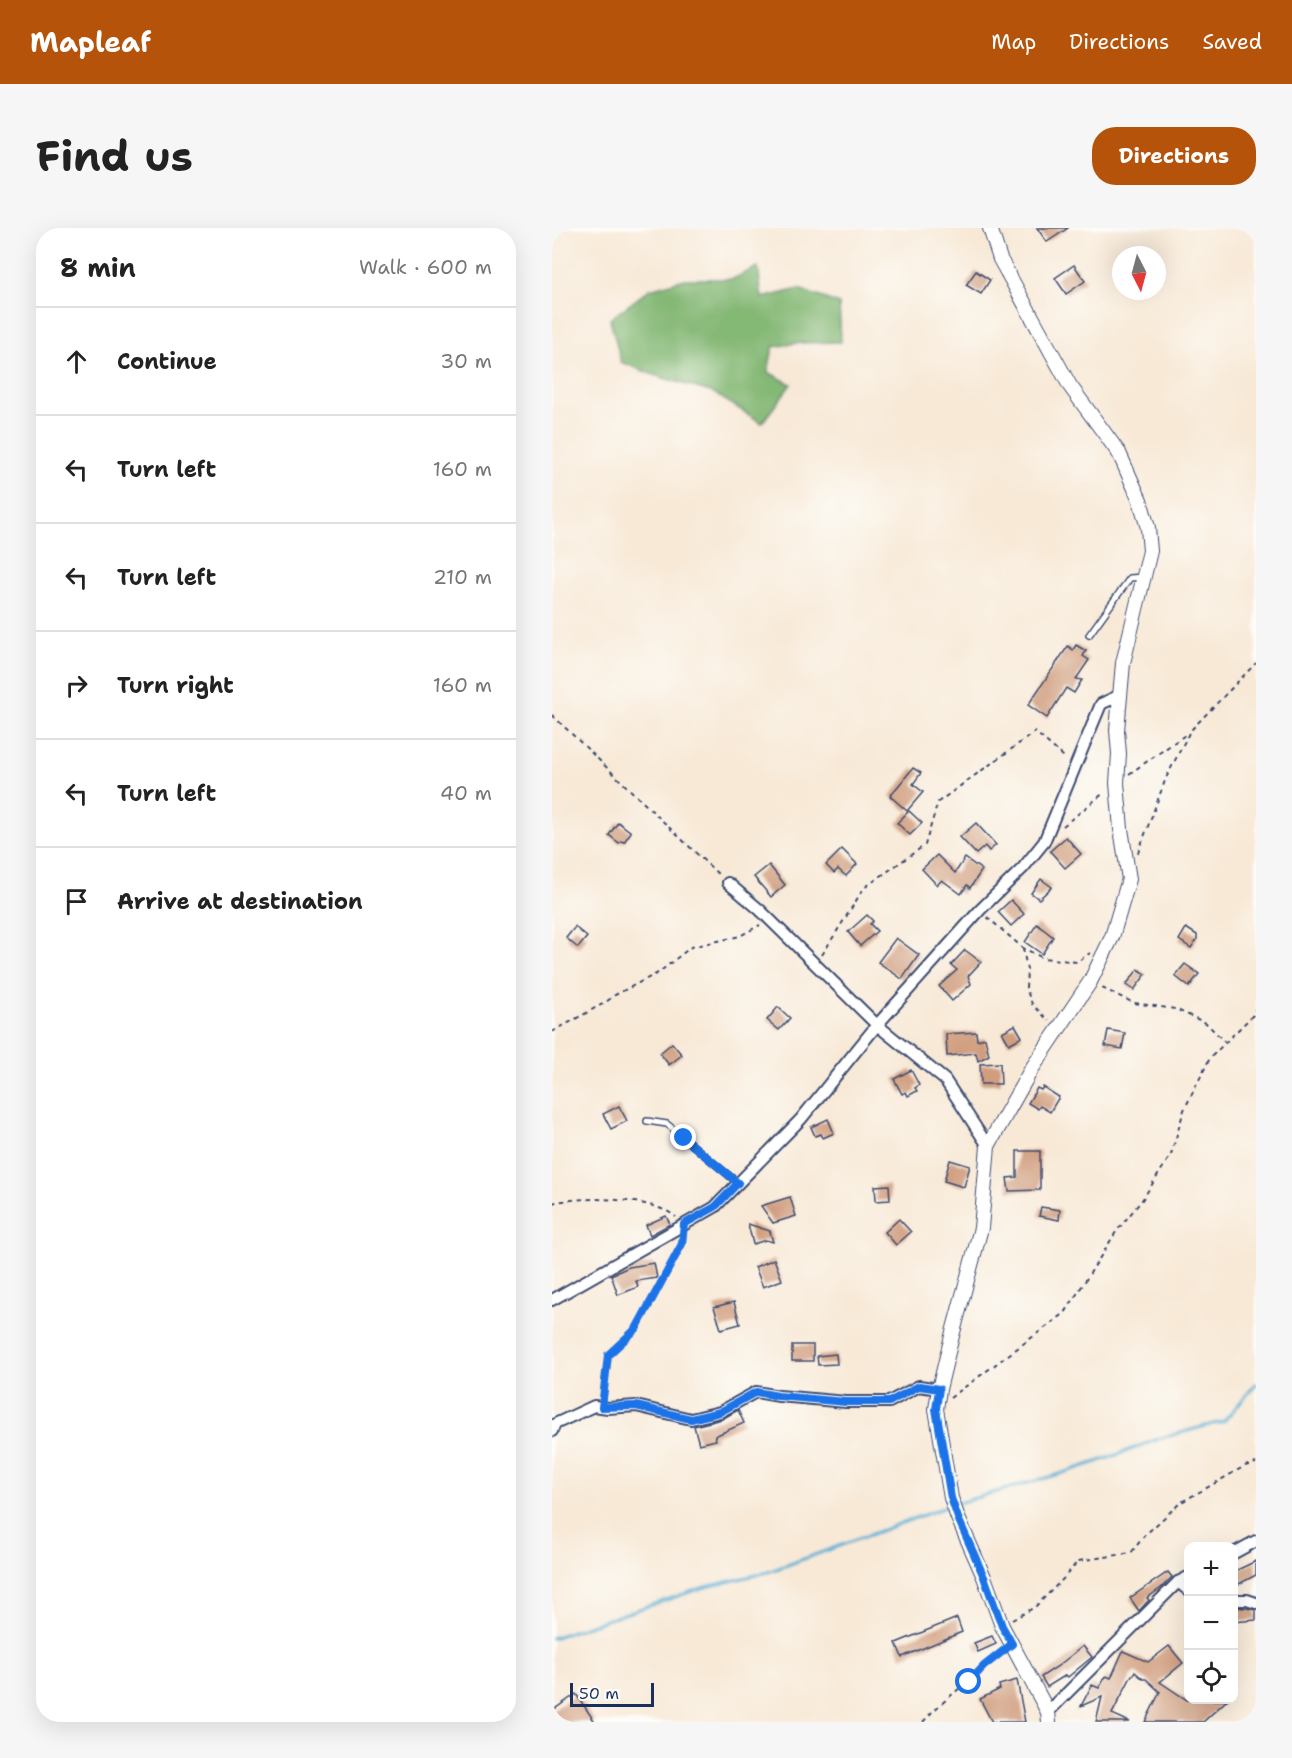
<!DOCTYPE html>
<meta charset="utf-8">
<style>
:root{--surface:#fff;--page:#f6f6f6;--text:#222;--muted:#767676;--line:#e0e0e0;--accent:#b45309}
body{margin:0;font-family:"Shantell Sans",sans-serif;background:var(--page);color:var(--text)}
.controls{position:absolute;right:18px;bottom:18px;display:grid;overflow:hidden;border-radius:12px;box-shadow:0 6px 24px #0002}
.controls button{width:54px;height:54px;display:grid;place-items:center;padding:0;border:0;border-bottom:2px solid var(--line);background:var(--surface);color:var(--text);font:30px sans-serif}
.compass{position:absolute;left:560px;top:18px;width:54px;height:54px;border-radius:50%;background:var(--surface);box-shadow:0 6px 24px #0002;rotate:174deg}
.scale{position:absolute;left:18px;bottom:15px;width:84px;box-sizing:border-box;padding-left:6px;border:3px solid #1b2f5e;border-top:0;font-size:16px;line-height:21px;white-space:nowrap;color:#1b2f5e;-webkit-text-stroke:4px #fdfcf7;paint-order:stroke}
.stop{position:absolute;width:18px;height:18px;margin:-14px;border:4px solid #1a73e8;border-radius:50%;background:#fff}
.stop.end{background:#1a73e8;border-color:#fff;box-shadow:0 2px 6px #0008}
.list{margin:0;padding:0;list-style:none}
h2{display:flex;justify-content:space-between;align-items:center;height:78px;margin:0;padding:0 24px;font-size:26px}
h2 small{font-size:20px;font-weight:400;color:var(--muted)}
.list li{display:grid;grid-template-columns:39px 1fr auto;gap:18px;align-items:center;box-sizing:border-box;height:108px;padding:0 24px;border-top:2px solid var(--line)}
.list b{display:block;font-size:22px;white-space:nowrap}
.list em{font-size:20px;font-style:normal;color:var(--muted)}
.icon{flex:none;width:33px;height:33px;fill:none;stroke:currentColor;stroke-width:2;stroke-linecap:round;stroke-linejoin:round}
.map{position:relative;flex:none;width:704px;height:1494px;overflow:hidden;border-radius:24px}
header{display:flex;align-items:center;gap:36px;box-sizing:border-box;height:84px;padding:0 30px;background:var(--accent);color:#fff}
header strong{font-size:28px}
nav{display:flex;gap:33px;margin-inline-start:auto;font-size:21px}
.intro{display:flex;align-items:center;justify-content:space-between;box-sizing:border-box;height:144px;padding:0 36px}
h1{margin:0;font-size:42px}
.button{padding:15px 27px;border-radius:24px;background:var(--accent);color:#fff;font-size:21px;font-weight:700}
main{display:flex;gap:36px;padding:0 36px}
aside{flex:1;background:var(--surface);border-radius:24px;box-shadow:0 6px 24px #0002}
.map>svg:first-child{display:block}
.forest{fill:#84b874;stroke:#507469;stroke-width:1.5}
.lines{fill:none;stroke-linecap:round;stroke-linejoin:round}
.stream{stroke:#57afd4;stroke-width:3}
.building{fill:#d09d7e}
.service-casing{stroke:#3c4b70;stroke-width:8}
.minor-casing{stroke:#3c4b70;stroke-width:14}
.tertiary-casing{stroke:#3c4b70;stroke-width:16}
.path{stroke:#3c4b70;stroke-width:2;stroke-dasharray:4.5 4.5;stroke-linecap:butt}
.service{stroke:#fff;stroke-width:5}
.minor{stroke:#fff;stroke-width:10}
.tertiary{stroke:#fff;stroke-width:14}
.route{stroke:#1a73e8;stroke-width:8}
</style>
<header>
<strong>Mapleaf</strong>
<nav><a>Map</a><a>Directions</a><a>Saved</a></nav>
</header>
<div class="intro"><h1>Find us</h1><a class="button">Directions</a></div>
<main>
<aside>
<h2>8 min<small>Walk · 600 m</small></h2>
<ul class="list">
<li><svg class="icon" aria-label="ahead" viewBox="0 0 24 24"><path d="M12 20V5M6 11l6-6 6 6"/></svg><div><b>Continue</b></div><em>30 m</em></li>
<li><svg class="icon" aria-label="left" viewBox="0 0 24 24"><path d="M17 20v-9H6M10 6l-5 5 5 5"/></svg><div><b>Turn left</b></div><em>160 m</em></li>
<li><svg class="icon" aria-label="left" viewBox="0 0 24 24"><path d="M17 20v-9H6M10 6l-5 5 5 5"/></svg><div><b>Turn left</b></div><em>210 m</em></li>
<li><svg class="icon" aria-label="right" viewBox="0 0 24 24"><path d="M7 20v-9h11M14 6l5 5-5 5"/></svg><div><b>Turn right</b></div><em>160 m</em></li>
<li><svg class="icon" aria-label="left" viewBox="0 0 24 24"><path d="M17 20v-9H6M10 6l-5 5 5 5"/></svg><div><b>Turn left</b></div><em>40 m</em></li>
<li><svg class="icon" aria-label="arrive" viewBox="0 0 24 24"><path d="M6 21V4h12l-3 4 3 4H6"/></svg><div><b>Arrive at destination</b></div></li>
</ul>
</aside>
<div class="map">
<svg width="704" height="1494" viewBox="0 0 704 1494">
<rect width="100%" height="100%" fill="#fdfcf7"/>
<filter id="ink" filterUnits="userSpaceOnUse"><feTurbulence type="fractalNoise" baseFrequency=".0167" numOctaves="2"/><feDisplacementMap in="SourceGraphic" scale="12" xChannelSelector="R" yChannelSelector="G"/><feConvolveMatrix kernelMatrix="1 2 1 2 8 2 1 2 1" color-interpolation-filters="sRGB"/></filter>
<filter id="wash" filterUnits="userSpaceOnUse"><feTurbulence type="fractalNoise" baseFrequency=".008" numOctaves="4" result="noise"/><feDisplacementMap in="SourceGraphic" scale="24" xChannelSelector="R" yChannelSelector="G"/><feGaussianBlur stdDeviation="1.35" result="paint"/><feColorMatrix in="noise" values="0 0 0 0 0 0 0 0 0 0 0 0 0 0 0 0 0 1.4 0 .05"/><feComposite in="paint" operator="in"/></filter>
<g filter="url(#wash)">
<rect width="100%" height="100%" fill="#f8e9d7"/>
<path class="forest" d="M206,39L210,70L247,61L287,76L289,114L244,115L221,119L216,144L239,156L210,195L162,165L102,147L69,134L58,91L98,61L133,51H181Z"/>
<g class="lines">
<g class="stream">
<path d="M406,1275L511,1245L554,1231L606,1211L672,1193L704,1156"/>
<path d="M0,1410L150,1360L216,1344L396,1278"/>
</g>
</g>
<g id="blocks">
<g class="building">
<path d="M485,0H516L495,14Z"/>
<path d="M522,37L533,53L514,66L503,50Z"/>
<path d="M424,43L438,52L429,66L414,57Z"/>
<path d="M524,417L534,423L531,428L537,432L524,451L530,452L522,465L514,460L495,490L476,477L516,418L521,422Z"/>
<path d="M361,540L369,545L361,556L371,564L355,583L338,568Z"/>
<path d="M357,583L370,595L358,607L345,595Z"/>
<path d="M66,594L79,604L72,614L69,613L67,615L57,607Z"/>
<path d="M424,595L444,617L437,623L433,618L424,626L408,609Z"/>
<path d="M514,609L529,626L513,640L498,623Z"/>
<path d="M290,621L305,636L294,648L286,641L282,645L274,637Z"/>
<path d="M385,627L403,645L413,630L430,642L418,660L415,657L409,666L390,652L385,657L370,641Z"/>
<path d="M217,637L233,657L219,669L202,649Z"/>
<path d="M489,651L500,659L487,671L479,665Z"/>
<path d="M459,672L472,686L459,698L446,684Z"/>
<path d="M315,687L321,693L318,696L325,703L308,718L296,704Z"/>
<path d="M485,696L501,709L490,726L473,714Z"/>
<path d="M23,699L35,709L26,720L14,710Z"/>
<path d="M634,700L645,707V711L639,720L627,712Z"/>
<path d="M344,710L367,727L350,751L326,734Z"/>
<path d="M413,722L429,734L416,748L419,756L400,773L387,758L405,742L399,737Z"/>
<path d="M633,736L647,746L637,759L623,748Z"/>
<path d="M586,741L594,746L582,762L574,757Z"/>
<path d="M226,779L238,790L227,802L215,792Z"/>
<path d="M463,797L470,809L457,816L450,804Z"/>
<path d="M556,802L573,805L570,821L553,818Z"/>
<path d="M424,804L425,812L433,810L437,827L426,833L424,825L395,828L394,806Z"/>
<path d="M120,815L130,827L117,837L108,825Z"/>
<path d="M448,835L449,856H429L428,836Z"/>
<path d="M359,842L367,857L363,860L365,863L356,868L354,864L350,866L342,851Z"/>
<path d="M491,859L507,869L498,884L488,878L486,881L476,875L485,860L489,862Z"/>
<path d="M67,878L75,893L59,901L51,886Z"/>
<path d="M276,891L282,905L271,910L269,906L263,908L259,899Z"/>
<path d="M465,923H488V962L457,963L455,950L465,949Z"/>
<path d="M398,932L418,938L412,959L392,953Z"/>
<path d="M337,957L338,972L324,973L323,958Z"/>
<path d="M238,969L244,988L221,995L209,978Z"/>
<path d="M489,979L508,982L507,992L487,988Z"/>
<path d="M114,988L118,996L98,1007L94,997Z"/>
<path d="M347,991L359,1004L344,1017L333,1004Z"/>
<path d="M196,996L218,1003L221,1014L214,1012L201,1016Z"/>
<path d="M222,1031L230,1052L211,1059L203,1039Z"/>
<path d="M102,1035L105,1050L84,1053L86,1059L66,1067L59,1047L77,1039Z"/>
<path d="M182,1074L188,1096L169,1101L162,1079Z"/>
<rect x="240" y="1117" width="21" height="16"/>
<path d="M284,1126L285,1136L266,1137L265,1128Z"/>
<path d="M186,1182L192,1195L163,1208L164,1212L147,1216L142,1198L170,1191Z"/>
<path d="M704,1333V1347L681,1359V1344Z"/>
<path d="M616,1344L620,1349L609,1360L595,1370L597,1372L587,1383L578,1370Z"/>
<path d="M681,1379L694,1380L704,1382V1392L681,1394Z"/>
<path d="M405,1390L410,1404L350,1429L344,1415Z"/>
<path d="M440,1408L444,1416L426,1424L422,1415Z"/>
<path d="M531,1418L540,1429L516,1449L514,1447L495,1459L489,1449L506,1438Z"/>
<path d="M617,1418L631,1435L608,1454L635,1472H675L651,1494H593L608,1464L594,1451H591L583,1444L582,1447H580L560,1486L578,1494H544L550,1469L529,1478L540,1457L547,1460L554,1448L559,1450L571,1423L596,1434Z"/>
<path d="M465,1452L473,1494H440L428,1471L448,1461L447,1457Z"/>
<path d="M24,1466L43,1494H0V1483Z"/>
</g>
</g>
</g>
<g filter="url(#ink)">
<use href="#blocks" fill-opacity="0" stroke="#3c4b70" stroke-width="1.5"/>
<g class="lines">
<defs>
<g id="service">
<path d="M537,407L578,350L591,349"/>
<path d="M95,893L115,896L186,955"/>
</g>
<g id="minor">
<path d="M176,655L208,682L325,797L393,852L436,918"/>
<path d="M0,1072L163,979L249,891L325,797L428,682L471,640L492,614L549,476L568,467"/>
<path d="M0,1203L3,1196L42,1178L56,1180L84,1178L139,1191L168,1184L204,1164L227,1168L294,1174H337L367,1158L387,1161"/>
<path d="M682,1325L704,1313"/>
<path d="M626,1354L636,1362"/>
<path d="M682,1372H695L704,1375"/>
<path d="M496,1484L626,1354L636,1349"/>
</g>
<path id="tertiary" d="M438,0L448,31L518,158L567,225L588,272L596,300L598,323L571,435L565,502L567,526L565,555L569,601L577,651L560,709L538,754L479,842L436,918L429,1000L400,1108L387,1161L384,1181L399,1270L406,1290L432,1349L450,1398L496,1484L497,1494"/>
</defs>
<use href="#service" class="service-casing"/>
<use href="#minor" class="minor-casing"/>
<use href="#tertiary" class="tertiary-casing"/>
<g class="path">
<path d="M0,487L169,649"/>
<path d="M577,546L636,505"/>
<path d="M511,598L553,564"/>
<path d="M586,625L614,550L638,503L704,435"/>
<path d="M435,689L471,720L491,730L525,734L538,725"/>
<path d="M471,720L475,742L474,760L480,776L497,793"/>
<path d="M270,727L312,660L373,617L386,574L483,504L511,528L513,532"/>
<path d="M550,760L582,775L623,781L654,795L673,814"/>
<path d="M0,804L54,774L63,767L106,745L139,719L188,708L208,697"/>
<path d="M0,975C29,968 100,969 124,989"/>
<path d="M51,1168L56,1127L84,1101L130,1016V1011"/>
<path d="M398,1170L513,1085L564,1004L590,972L619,927L632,882L658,830L701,787L704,780"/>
<path d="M460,1392L483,1379L511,1351L526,1333L579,1325L592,1308L628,1275L693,1238L704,1235"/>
<path d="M371,1494L381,1483L451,1423"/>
</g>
<use href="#service" class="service"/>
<use href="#minor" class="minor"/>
<use href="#tertiary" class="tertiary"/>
</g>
</g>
<g class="lines" filter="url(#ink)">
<path class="route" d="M132,910L186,955L163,979L132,996L130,1016L84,1101L56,1127L50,1179L84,1178L139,1191L168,1184L204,1164L226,1168L294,1174H337L367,1158L387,1161L384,1181L399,1270L406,1290L432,1349L450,1398L460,1416L432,1438L417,1454"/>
</g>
</svg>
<div class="controls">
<button>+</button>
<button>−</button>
<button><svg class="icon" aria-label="locate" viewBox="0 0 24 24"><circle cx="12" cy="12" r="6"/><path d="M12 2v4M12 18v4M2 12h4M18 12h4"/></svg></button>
</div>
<svg class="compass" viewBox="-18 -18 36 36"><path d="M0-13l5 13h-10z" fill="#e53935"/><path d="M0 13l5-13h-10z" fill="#767676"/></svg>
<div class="scale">50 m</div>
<div class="stop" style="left:417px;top:1454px"></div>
<div class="stop end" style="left:132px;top:910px"></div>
</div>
</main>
